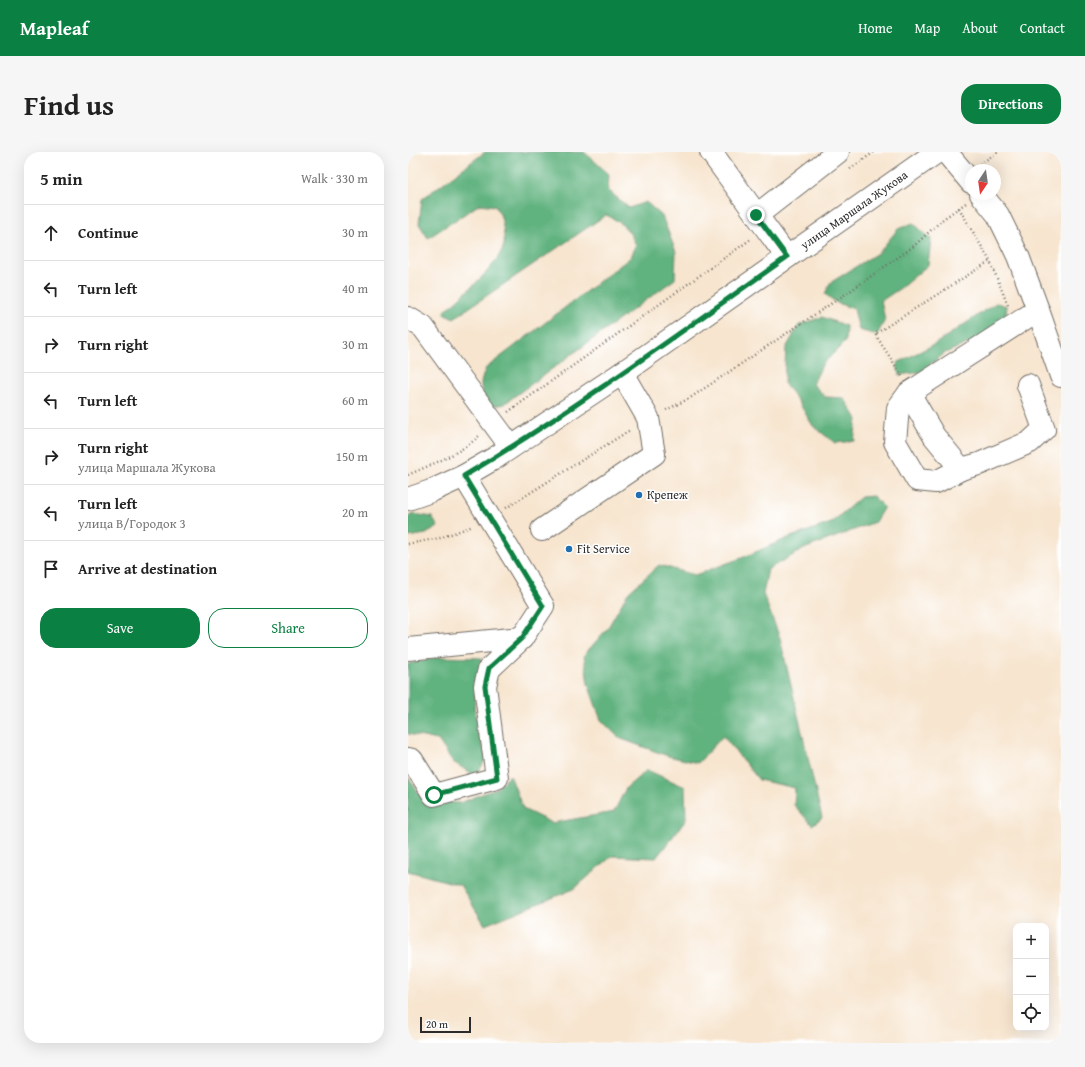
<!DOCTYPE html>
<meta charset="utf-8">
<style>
:root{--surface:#fff;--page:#f6f6f6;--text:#222;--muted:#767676;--line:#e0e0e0;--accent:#0b8043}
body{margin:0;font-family:"Gentium Book Plus",serif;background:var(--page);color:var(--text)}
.controls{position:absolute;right:12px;bottom:12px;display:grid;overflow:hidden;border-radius:8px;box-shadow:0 4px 16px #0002}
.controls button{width:36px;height:36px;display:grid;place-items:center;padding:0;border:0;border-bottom:1px solid var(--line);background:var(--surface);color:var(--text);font:20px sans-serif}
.compass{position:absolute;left:557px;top:12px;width:36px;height:36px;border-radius:50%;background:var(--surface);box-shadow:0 4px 16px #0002;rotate:193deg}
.scale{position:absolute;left:12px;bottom:10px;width:51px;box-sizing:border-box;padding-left:4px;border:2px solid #2b2b2b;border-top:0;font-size:11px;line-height:14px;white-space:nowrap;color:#2b2b2b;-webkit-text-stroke:3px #fff;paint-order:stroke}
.stop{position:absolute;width:12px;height:12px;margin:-9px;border:3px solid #0b8043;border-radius:50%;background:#fff}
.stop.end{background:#0b8043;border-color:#fff;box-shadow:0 1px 4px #0008}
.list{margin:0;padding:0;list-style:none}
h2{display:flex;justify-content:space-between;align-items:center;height:52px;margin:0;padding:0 16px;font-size:17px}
h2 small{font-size:13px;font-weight:400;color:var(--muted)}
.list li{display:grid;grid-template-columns:26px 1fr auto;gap:12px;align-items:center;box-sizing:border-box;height:56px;padding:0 16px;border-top:1px solid var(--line)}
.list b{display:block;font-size:15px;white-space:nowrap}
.list p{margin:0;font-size:13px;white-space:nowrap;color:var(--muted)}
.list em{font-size:13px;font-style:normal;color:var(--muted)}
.actions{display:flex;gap:8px;padding:12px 16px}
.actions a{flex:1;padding:9px 0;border:1px solid var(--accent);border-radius:16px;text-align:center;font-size:14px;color:var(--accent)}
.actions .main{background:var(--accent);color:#fff}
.icon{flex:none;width:22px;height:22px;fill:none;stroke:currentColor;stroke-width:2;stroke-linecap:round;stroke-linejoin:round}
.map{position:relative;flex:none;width:653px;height:891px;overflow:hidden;border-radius:16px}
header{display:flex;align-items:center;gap:24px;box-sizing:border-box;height:56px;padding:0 20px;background:var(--accent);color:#fff}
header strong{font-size:19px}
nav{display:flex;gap:22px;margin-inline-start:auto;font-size:14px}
.intro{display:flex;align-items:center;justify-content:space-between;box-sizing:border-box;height:96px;padding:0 24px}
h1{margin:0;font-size:28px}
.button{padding:10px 18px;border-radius:16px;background:var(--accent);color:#fff;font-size:14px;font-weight:700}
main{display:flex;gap:24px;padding:0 24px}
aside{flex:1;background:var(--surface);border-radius:16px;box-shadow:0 4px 16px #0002}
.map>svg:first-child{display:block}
.forest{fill:#61b27f;stroke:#466e55}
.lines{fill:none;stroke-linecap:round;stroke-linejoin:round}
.minor-casing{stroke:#726c64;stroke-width:24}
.major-casing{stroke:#726c64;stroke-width:24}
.path{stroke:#726c64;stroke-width:2.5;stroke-dasharray:1 3;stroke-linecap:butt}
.minor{stroke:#fff;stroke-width:22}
.major{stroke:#fff;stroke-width:22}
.route{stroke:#0b8043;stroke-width:5}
.poi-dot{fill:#1f6fb2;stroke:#fff;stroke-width:1.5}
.labels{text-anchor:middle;stroke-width:3;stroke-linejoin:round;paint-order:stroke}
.street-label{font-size:12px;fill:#2b2b2b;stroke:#fff}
.poi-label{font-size:12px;fill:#2b2b2b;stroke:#fff;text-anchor:start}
</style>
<header>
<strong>Mapleaf</strong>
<nav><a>Home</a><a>Map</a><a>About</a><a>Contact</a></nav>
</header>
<div class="intro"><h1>Find us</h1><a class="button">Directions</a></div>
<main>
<aside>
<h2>5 min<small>Walk · 330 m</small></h2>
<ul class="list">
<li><svg class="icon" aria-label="ahead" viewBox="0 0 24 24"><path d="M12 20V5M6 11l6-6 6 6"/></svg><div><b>Continue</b></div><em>30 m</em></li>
<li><svg class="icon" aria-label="left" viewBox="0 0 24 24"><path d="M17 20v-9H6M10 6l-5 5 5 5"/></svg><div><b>Turn left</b></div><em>40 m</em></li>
<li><svg class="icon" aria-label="right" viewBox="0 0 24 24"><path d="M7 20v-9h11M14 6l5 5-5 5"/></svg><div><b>Turn right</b></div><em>30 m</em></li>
<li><svg class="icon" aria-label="left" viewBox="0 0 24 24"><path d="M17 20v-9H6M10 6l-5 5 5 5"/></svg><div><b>Turn left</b></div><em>60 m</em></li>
<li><svg class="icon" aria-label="right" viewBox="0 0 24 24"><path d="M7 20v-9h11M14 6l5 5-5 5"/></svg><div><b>Turn right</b><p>улица Маршала Жукова</p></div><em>150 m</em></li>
<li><svg class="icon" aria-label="left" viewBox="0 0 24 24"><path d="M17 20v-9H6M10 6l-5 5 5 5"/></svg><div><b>Turn left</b><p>улица В/Городок 3</p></div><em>20 m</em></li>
<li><svg class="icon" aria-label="arrive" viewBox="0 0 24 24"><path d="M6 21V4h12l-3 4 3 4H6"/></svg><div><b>Arrive at destination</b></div></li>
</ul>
<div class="actions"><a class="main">Save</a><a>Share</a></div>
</aside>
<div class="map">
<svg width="653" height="891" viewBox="0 0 653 891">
<rect width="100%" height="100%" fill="#fff"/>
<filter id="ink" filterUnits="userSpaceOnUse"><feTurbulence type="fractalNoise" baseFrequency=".025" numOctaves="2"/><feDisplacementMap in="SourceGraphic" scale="8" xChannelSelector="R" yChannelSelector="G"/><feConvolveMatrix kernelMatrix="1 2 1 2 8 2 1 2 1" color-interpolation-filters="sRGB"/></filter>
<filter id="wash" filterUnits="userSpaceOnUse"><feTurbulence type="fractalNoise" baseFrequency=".012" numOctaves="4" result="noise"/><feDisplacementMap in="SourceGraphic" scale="16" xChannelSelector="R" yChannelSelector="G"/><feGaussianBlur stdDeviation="0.9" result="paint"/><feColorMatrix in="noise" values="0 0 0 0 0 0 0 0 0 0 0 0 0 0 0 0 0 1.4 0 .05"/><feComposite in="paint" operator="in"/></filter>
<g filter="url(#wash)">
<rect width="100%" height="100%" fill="#f7e5cf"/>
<g class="forest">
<path d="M77,0H176L201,22L200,38L221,56L238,50L254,64L268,100L267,127L96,252L81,255C72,236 70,235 78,216L223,105L228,93C221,77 214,70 198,63L46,166L35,161C54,142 87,119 96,93C97,89 95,70 93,65C92,61 89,58 87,54L72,52L20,86L11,72L14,47Z"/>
<path d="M505,71L523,87L520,113L494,135L473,149L477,168L469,183L451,178L446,157L429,151L417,142L422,131L471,100L490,77Z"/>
<path d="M588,151L599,154L598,162L571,187L537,201L513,220L491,223L489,211L527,192Z"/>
<path d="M414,165L438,174L437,190L414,213L405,232L417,245L436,246L449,267L446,289L427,291L405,274L390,249L376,231L378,196L391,173Z"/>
<path d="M465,344L476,355L467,370L398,396L360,417L355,442L372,486L414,666L404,673L386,653L387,636L351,628L315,584L290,611L260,604L211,586L193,568L180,532L176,503L199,477L220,441L251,413L287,423L336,405L380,386L423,371L453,345Z"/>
<path d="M6,362L24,365L30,375L18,382L0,385V365Z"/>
<path d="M30,505L74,506L66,555L78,607L68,624L45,610L30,588L0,582V512Z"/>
<path d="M239,618L277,635L278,668L248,706L204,704L166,737L77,773L52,733L0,719V625L16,649L52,651L89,636L102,623L115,657L144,671L206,660L218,636Z"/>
</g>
</g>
<g filter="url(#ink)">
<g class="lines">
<defs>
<g id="minor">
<path d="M303,0L379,105"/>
<path d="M538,0L563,30"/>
<path d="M573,42L590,63L610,104L630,158L653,224"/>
<path d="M349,63L430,0"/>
<path d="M0,166L15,175L103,295"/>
<path d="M620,233L636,277L622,290L571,312L553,317L526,284L501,241L630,158"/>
<path d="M501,241L490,256L487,290L509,328L528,330L553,317"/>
<path d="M134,378L246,302L240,266L214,221"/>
<path d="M0,497L114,486"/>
<path d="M0,607L4,608L26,643L89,626L77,534L81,517L114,486L135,454L56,324"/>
</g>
<path id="major" d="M0,347L23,339L56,324L87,306L214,221L529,0"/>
</defs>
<use href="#minor" class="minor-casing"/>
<use href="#major" class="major-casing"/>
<g class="path">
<path d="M572,12L590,0"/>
<path d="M442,17L466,0"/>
<path d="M551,56L582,109L601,156"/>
<path d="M494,224L467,182L582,109"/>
<path d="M258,258L282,246L448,135L506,94L535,67L558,51"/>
<path d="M100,260L343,87"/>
<path d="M0,323C24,312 52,302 71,284"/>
<path d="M98,356L222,278"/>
<path d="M0,392L32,386L65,374"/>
</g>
<use href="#minor" class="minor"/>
<use href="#major" class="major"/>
</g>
</g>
<g class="lines" filter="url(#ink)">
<path class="route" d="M26,643L89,626L77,534L81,516L114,486L135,454L56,324C168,257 273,180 379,105L348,63"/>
</g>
<g class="poi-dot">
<circle cx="231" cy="343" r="4"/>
<circle cx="161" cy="397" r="4"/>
</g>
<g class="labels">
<g class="street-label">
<text transform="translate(446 58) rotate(-35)" y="4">улица Маршала Жукова</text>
</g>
<g class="poi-label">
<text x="239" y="347">Крепеж</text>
<text x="169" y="401">Fit Service</text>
</g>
</g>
</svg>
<div class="controls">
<button>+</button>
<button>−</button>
<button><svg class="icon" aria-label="locate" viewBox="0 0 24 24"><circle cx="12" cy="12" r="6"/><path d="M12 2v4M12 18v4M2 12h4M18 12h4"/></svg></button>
</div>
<svg class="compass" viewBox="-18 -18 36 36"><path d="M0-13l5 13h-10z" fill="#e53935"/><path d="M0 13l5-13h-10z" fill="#767676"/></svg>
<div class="scale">20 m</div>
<div class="stop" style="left:26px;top:643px"></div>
<div class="stop end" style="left:348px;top:63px"></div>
</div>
</main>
